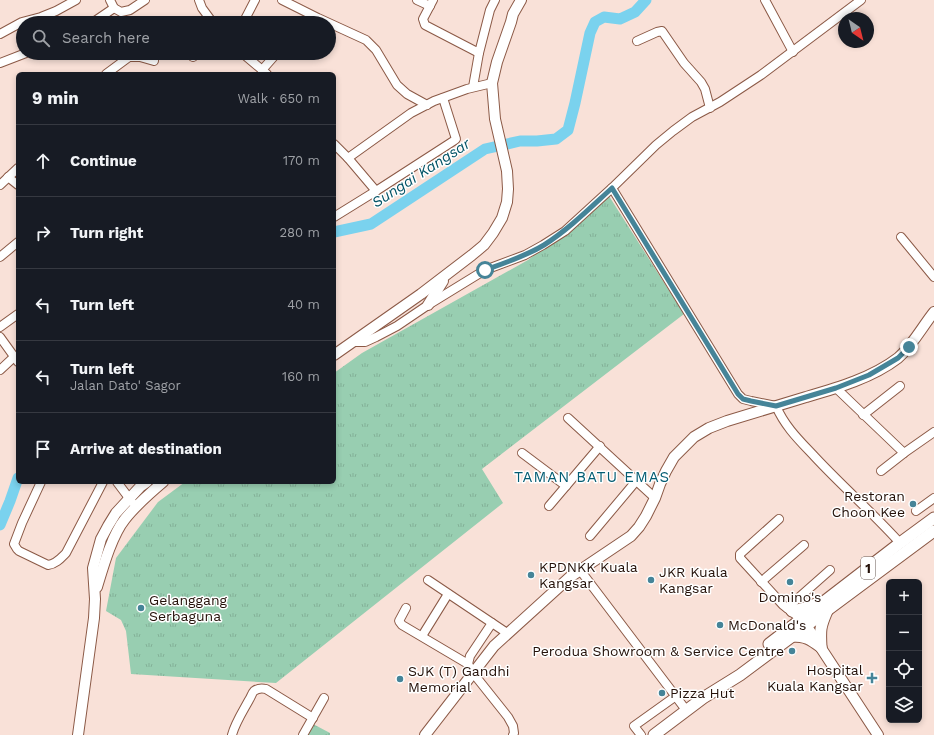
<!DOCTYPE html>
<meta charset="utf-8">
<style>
:root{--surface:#171b24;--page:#20242c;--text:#f1f3f6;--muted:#9ea1a6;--line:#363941}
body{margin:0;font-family:"Work Sans",sans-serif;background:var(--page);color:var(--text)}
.controls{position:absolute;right:12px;bottom:12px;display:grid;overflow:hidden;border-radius:6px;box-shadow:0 2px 6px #0003}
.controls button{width:36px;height:36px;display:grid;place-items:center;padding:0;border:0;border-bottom:1px solid var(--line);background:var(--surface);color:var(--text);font:20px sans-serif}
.compass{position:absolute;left:838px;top:12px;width:36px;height:36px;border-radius:50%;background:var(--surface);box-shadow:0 2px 6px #0003;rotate:145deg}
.stop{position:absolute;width:12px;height:12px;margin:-9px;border:3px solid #458498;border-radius:50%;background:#fff}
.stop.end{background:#458498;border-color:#fff;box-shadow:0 1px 4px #0008}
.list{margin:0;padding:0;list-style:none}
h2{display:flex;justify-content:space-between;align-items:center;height:52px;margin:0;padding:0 16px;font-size:17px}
h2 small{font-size:13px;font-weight:400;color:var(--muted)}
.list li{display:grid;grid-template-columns:26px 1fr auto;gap:12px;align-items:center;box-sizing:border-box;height:72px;padding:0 16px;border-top:1px solid var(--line)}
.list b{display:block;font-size:15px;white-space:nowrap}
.list p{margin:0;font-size:13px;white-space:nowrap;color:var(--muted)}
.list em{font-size:13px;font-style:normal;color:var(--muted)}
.icon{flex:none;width:22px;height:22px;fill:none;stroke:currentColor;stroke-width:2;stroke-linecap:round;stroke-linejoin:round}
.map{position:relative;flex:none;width:934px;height:735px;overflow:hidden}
.search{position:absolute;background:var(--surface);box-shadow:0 2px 6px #0003;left:16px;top:16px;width:320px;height:44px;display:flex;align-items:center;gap:10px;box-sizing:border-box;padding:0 14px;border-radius:22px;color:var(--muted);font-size:15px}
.panel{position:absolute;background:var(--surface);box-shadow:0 2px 6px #0003;left:16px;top:72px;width:320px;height:412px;border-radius:6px}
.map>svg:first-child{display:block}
.grass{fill:url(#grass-tufts)}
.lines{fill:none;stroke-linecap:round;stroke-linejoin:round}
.river{stroke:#7ad2ee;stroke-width:11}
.minor-casing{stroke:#8b5946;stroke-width:10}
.major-casing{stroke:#8b5946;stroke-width:12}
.highway-casing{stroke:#8b5946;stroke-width:13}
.minor{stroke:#fff;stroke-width:8}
.major{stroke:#fff;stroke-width:10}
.highway{stroke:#fff;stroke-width:11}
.route{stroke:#458498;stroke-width:5}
.poi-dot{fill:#458498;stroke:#fff;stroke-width:1.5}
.labels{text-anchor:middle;stroke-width:3;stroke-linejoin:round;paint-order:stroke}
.shield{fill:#fff;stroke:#665853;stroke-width:1}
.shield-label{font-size:13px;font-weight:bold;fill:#241109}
.poi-label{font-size:14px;fill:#241109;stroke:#fff;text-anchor:start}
.water-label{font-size:15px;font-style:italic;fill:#035366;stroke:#fff}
.neighbourhood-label{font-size:15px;letter-spacing:1px;fill:#045d73;stroke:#fff}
</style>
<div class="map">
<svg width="934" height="735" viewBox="0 0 934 735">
<defs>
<pattern id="grass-tufts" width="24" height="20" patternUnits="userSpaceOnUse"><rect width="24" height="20" fill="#98ceb1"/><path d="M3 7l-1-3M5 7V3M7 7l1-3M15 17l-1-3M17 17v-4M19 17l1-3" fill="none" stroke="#83b097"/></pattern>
</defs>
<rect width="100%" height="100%" fill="#f9e1d8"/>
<g class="grass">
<path d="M609,196L684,314L482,469L503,503L276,683L131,674L126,631L121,620L106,611L116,558L158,502L185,482H334V373L362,353L528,260Z"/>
<path d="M313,724L330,733V735H307Z"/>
</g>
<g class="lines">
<g class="river">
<path d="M334,232L371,224L485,149L520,141H537L556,139L568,130L575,103L590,33L595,22L604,17L620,19L635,12L646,0"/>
<path d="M0,525L10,501L18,478"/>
</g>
<defs>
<g id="minor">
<path d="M110,0L114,8L121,12L130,10L145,0"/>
<path d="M199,0L202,8L213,23"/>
<path d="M282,0L318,18L366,40L376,50L397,85L407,94L427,105"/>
<path d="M417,0L430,6"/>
<path d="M433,0L423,19L425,25L479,53L490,10L495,0"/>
<path d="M765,0L793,52"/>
<path d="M92,23L114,8"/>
<path d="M243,23L255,0"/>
<path d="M0,34L22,22L41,17L56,11L76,0"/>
<path d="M637,41L657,32L662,31L684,63L701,82L705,89L710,108"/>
<path d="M242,53L267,74"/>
<path d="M193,57V53"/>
<path d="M0,63L26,53"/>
<path d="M262,70L277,53"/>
<path d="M106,74L129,57H140L154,61"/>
<path d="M473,87L479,53"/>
<path d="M334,144L348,158L376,191L455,140L456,139L443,98"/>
<path d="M348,158L411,113L434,101L467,89L492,83"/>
<path d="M8,177L18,185"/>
<path d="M0,185L18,168"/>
<path d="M612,188L738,394L743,399L751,401L776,406C785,427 800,441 815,457C843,487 873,513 900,543"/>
<path d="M334,217L376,191"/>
<path d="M901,237L934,277"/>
<path d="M0,257L18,242"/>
<path d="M0,327L18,314"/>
<path d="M0,337L18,362"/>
<path d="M353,342H365L376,337L397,326L428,305L485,270L525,255L543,245L565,231L612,188L656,145L673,131L692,117L720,102L761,75L861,0"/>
<path d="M0,370L14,357"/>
<path d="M836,388L904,453"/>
<path d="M863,415L900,386"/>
<path d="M568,418L655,498"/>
<path d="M522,453L566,486"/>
<path d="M881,471L904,453L934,432"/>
<path d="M41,482L22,523L14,544L17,549L19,551L48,565C56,564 61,558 66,553L103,482"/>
<path d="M117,482L132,502"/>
<path d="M549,506L600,446"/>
<path d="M916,511L934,498"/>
<path d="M779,519L740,554V558L783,605L796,615"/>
<path d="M590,536L637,480"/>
<path d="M580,570L686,710"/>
<path d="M428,580L507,633"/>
<path d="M761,582L804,545"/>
<path d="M406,608L399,621L402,625L468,664"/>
<path d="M787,608L830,570"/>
<path d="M492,623L470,656L468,664L473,673L508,717L513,726L514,733L513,735"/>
<path d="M422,636L448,594"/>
<path d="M232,735C235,723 243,711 249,700C251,697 252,693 254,691C258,688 262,688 266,689L313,718"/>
<path d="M303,735L324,698"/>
<path d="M641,735L634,726L676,696"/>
</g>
<g id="major">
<path d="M428,305L443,281"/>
<path d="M334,355L421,294L472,255L484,245L493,233L502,218L507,202L508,189L507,171L495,119L492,83L497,62L511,22L513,14L521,0"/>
<path d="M97,587C103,567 112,535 125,519C136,505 150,493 163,482"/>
<path d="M802,619L878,735"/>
<path d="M78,735L94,618L95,599L93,568L101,539L108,526L116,513L140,487L147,482"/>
<path d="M425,735L494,646L570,577L631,536L639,527L646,516L655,498L660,484L666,471L674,457L694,437L709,428L727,421C753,413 779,405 806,397C837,388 872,378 898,358C913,345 922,327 934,312"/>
</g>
<g id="highway">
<path d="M792,611L802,609L816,604"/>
<path d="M792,636C806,636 810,639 821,647"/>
<path d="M769,644L900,543L934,518"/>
<path d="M821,647C820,630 820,627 827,611"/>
<path d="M654,735L703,698L740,675L934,531"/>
</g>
</defs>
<use href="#minor" class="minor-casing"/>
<use href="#major" class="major-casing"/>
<use href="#highway" class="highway-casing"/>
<use href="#minor" class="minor"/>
<use href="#major" class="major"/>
<use href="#highway" class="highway"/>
</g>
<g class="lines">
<path class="route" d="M485,270C505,263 526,256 544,245C569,229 590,208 612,188L738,394L743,399L751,401L776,406L836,388L869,375L898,358L909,347"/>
</g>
<g class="poi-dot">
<circle cx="913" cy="504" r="4"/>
<circle cx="531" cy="575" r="4"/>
<circle cx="651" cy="580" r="4"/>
<circle cx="790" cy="582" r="4"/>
<circle cx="141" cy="608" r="4"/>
<circle cx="720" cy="625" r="4"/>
<circle cx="792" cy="651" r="4"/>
<path d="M870 672h4v4h4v4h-4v4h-4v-4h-4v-4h4z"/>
<circle cx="400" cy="679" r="4"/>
<circle cx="662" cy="693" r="4"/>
</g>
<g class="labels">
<rect class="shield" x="861" y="557" width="14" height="22" rx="3"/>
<g class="shield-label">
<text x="868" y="573">1</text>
</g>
<g class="poi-label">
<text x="905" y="501" text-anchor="end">Restoran<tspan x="905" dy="16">Choon Kee</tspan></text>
<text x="539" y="572">KPDNKK Kuala<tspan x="539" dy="16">Kangsar</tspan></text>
<text x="659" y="577">JKR Kuala<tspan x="659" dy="16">Kangsar</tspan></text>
<text x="790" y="602" text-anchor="middle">Domino's</text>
<text x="149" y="605">Gelanggang<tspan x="149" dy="16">Serbaguna</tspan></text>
<text x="728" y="630">McDonald's</text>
<text x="784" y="656" text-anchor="end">Perodua Showroom &amp; Service Centre</text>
<text x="863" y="675" text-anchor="end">Hospital<tspan x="863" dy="16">Kuala Kangsar</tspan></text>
<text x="408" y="676">SJK (T) Gandhi<tspan x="408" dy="16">Memorial</tspan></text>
<text x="670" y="698">Pizza Hut</text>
</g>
<g class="water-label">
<text transform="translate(421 173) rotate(-33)" y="5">Sungai Kangsar</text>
</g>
<g class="neighbourhood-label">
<text x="592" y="482">TAMAN BATU EMAS</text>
</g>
</g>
</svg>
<div class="controls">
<button>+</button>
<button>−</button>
<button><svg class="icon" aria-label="locate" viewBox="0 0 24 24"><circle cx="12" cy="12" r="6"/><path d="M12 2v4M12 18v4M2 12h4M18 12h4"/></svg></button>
<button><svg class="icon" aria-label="layers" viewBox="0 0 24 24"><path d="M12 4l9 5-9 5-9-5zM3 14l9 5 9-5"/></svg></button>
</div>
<svg class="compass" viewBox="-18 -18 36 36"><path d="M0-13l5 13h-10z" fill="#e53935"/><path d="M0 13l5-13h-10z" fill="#9ea1a6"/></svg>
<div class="stop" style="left:485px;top:270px"></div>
<div class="stop end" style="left:909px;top:347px"></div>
<div class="search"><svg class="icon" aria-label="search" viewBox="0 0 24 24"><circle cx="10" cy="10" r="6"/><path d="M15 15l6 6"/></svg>Search here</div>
<section class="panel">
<h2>9 min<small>Walk · 650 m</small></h2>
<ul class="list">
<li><svg class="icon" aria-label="ahead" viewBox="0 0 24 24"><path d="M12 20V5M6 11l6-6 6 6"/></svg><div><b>Continue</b></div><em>170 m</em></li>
<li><svg class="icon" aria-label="right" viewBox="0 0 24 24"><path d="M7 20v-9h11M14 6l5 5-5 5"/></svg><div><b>Turn right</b></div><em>280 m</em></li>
<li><svg class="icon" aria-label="left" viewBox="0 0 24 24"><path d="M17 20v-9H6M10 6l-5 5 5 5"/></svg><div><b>Turn left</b></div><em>40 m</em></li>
<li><svg class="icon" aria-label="left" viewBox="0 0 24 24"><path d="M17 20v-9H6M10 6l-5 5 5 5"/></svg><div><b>Turn left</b><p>Jalan Dato' Sagor</p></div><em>160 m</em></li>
<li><svg class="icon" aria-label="arrive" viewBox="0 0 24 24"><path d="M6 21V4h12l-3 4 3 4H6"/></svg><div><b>Arrive at destination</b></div></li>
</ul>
</section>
</div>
